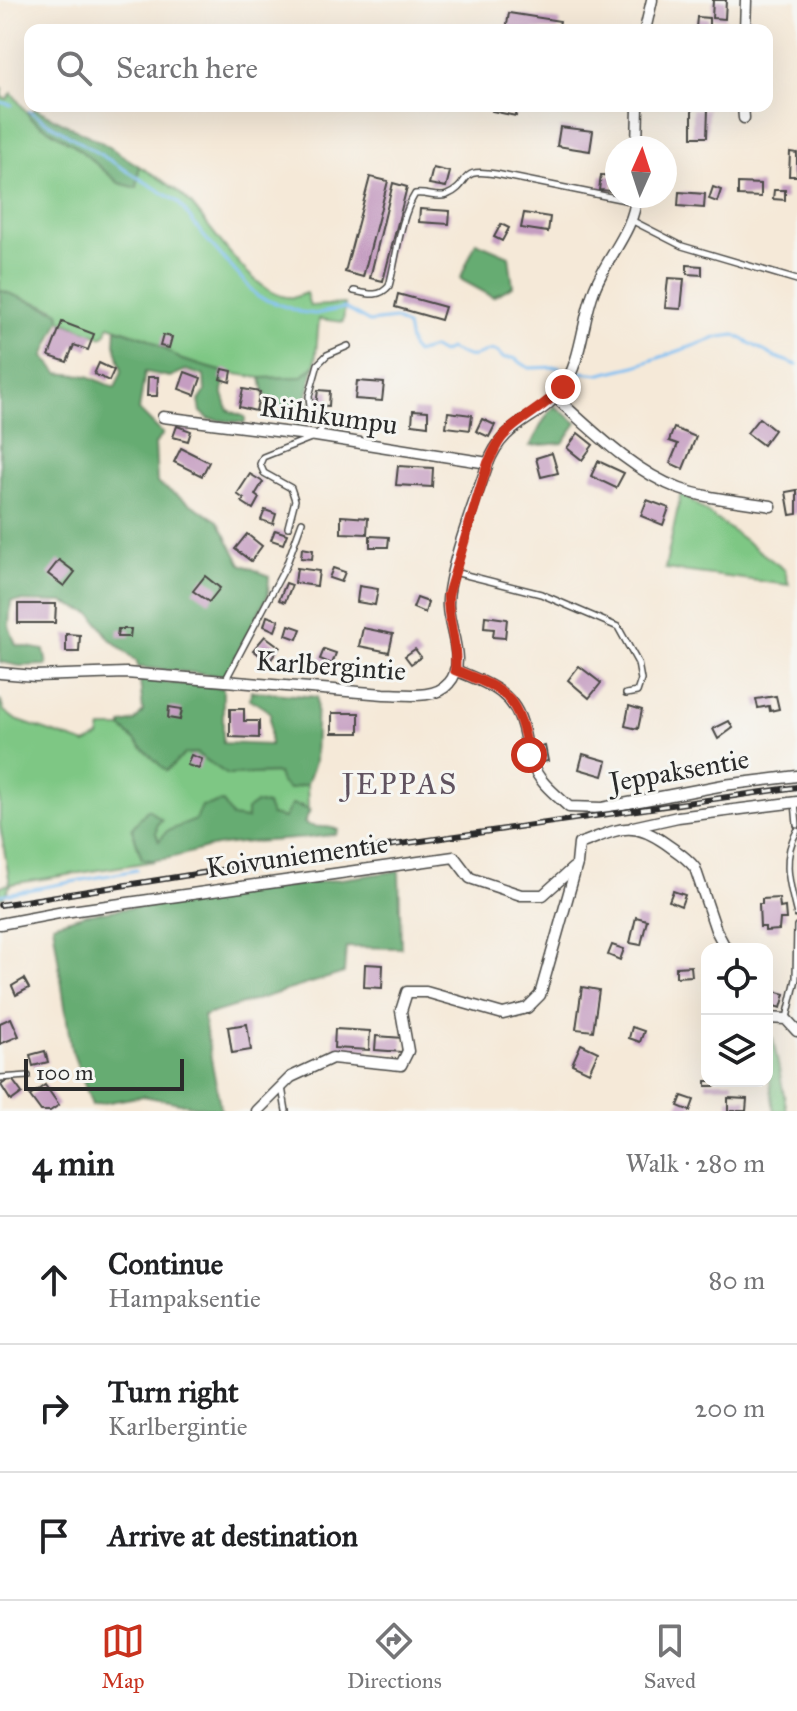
<!DOCTYPE html>
<meta charset="utf-8">
<style>
:root{--surface:#fff;--page:#f6f6f6;--text:#202124;--muted:#757577;--line:#e0e0e0;--accent:#c8321e}
body{margin:0;font-family:"IM FELL Great Primer",serif;background:var(--page);color:var(--text)}
.controls{position:absolute;right:24px;bottom:24px;display:grid;overflow:hidden;border-radius:16px;box-shadow:0 8px 32px #0002}
.controls button{width:72px;height:72px;display:grid;place-items:center;padding:0;border:0;border-bottom:2px solid var(--line);background:var(--surface);color:var(--text);font:40px sans-serif}
.compass{position:absolute;left:605px;top:136px;width:72px;height:72px;border-radius:50%;background:var(--surface);box-shadow:0 8px 32px #0002;rotate:3deg}
.scale{position:absolute;left:24px;bottom:20px;width:160px;box-sizing:border-box;padding-left:8px;border:4px solid #2b2b2b;border-top:0;font-size:22px;line-height:28px;white-space:nowrap;color:#2b2b2b;-webkit-text-stroke:6px #f6f6f2;paint-order:stroke}
.stop{position:absolute;width:24px;height:24px;margin:-18px;border:6px solid #c8321e;border-radius:50%;background:#fff}
.stop.end{background:#c8321e;border-color:#fff;box-shadow:0 2px 8px #0008}
.list{margin:0;padding:0;list-style:none}
h2{display:flex;justify-content:space-between;align-items:center;height:104px;margin:0;padding:0 32px;font-size:34px}
h2 small{font-size:26px;font-weight:400;color:var(--muted)}
.list li{display:grid;grid-template-columns:52px 1fr auto;gap:24px;align-items:center;box-sizing:border-box;height:128px;padding:0 32px;border-top:2px solid var(--line)}
.list b{display:block;font-size:30px;white-space:nowrap}
.list p{margin:0;font-size:26px;white-space:nowrap;color:var(--muted)}
.list em{font-size:26px;font-style:normal;color:var(--muted)}
.icon{flex:none;width:44px;height:44px;fill:none;stroke:currentColor;stroke-width:2;stroke-linecap:round;stroke-linejoin:round}
.map{position:relative;flex:none;width:797px;height:1111px;overflow:hidden}
.search{position:absolute;background:var(--surface);box-shadow:0 8px 32px #0002;left:24px;right:24px;top:24px;height:88px;display:flex;align-items:center;gap:20px;box-sizing:border-box;padding:0 28px;border-radius:16px;color:var(--muted);font-size:30px}
.sheet{height:488px;background:var(--surface)}
nav{display:flex;justify-content:space-around;align-items:center;box-sizing:border-box;height:112px;border-top:2px solid var(--line);background:var(--surface);font-size:22px;color:var(--muted)}
nav a{display:grid;justify-items:center;gap:4px}
nav .on{color:var(--accent)}
.map>svg:first-child{display:block}
.green{fill:#7ec784;stroke:#547958;stroke-width:2}
.forest{fill:#66ac72;stroke:#486c4e;stroke-width:2}
.lines{fill:none;stroke-linecap:round;stroke-linejoin:round}
.stream{stroke:#7dbef2;stroke-width:3}
.building{fill:#c59dc1}
.service-casing{stroke:#494845;stroke-width:8}
.minor-casing{stroke:#494845;stroke-width:13}
.service{stroke:#fff;stroke-width:5}
.minor{stroke:#fff;stroke-width:10}
.rail-casing{stroke:#2b2b2b;stroke-width:6}
.rail{stroke:#f6f6f2;stroke-width:3;stroke-dasharray:9;stroke-linecap:butt}
.route{stroke:#c8321e;stroke-width:10}
.labels{text-anchor:middle;stroke-width:6;stroke-linejoin:round;paint-order:stroke}
.street-label{font-size:28px;fill:#2b2b2b;stroke:#f6f6f2}
.neighbourhood-label{font-size:30px;letter-spacing:2px;fill:#615360;stroke:#f6f6f2}
</style>
<div class="map">
<svg width="797" height="1111" viewBox="0 0 797 1111">
<rect width="100%" height="100%" fill="#f6f6f2"/>
<filter id="ink" filterUnits="userSpaceOnUse"><feTurbulence type="fractalNoise" baseFrequency=".0125" numOctaves="2"/><feDisplacementMap in="SourceGraphic" scale="16" xChannelSelector="R" yChannelSelector="G"/><feConvolveMatrix kernelMatrix="1 2 1 2 8 2 1 2 1" color-interpolation-filters="sRGB"/></filter>
<filter id="wash" filterUnits="userSpaceOnUse"><feTurbulence type="fractalNoise" baseFrequency=".006" numOctaves="4" result="noise"/><feDisplacementMap in="SourceGraphic" scale="32" xChannelSelector="R" yChannelSelector="G"/><feGaussianBlur stdDeviation="1.8" result="paint"/><feColorMatrix in="noise" values="0 0 0 0 0 0 0 0 0 0 0 0 0 0 0 0 0 1.4 0 .05"/><feComposite in="paint" operator="in"/></filter>
<g filter="url(#wash)">
<rect width="100%" height="100%" fill="#f5e9d8"/>
<g class="green">
<path d="M0,88H3L2,98L7,99L12,93L31,118L74,145L119,183L137,187L139,166C157,177 175,187 190,203C212,227 258,303 295,297C299,296 302,294 306,293L310,306L345,304L343,322L319,319L315,365L301,377L261,378L224,372L182,360L147,338L109,325L105,335L101,337L60,320L59,312L53,308L0,291Z"/>
<path d="M681,493L785,570L789,585L665,569Z"/>
<path d="M0,699L4,711L16,720L86,744L99,737L101,728H122L166,770L185,754L196,753L228,775L278,773L288,789L307,784L308,809L300,805L284,818L270,815L248,819L196,820L159,841L156,833L157,824L132,829L142,859L155,861L11,884L3,898H0V886L10,884L0,825Z"/>
<path d="M773,1038L787,1111H774L767,1060V1039Z"/>
</g>
<g class="forest">
<path d="M36,109L103,143L139,166L137,188L119,183L74,145L30,118L28,112Z"/>
<path d="M476,242L509,256L513,286L493,297L460,279Z"/>
<path d="M0,290L59,312L60,320L44,356L58,373L88,376L115,388L122,371L115,344L116,328L147,338L182,360L224,372L223,394L228,410L245,417V423L209,419L201,412L199,401L205,392L204,376L186,370L170,377L145,372L139,410L163,434L155,444L157,483L218,521L241,564L269,576L268,595L225,676L137,667V662L109,638L92,614L63,602L11,601L9,626L16,645L44,650L47,665L20,666L0,662Z"/>
<path d="M315,365L307,396L313,417L298,426L280,404L273,405L264,393L261,378L301,377Z"/>
<path d="M555,406L577,423L563,443L530,446C539,432 542,418 555,406Z"/>
<path d="M140,680L223,688V743L270,745V712L250,699L251,691L317,697L315,762L307,784L289,789L281,783L278,773L228,775L196,753L185,754L166,771L122,728V724L135,721L143,712Z"/>
<path d="M223,802L232,817L247,819V810L256,803L267,805L271,815L284,818L292,804L310,810L304,823C315,830 328,824 338,830L336,834C298,841 260,840 222,845C196,848 168,864 142,859L132,828L148,809L162,820L157,824L156,833L159,841L167,831L196,820L202,806Z"/>
<path d="M399,871L401,948L346,947L344,973L203,1016L221,1111L143,1096L92,1105L71,1048L53,924L86,914Z"/>
</g>
<g class="lines">
<g class="stream">
<path d="M0,102L12,105"/>
<path d="M29,111L178,202L202,234L258,297L300,312L315,314L345,308L369,322L395,319L407,327L411,347L416,353L433,348L442,353L449,349C453,351 464,355 468,356C482,359 491,341 503,358H514L529,368L558,367L562,369"/>
<path d="M579,372L601,374L635,366L719,337L735,335L773,356L797,365"/>
<path d="M0,895L137,870"/>
</g>
</g>
<g id="blocks">
<g class="building">
<path d="M713,0H726L725,19L712,18Z"/>
<path d="M509,13L560,21L558,30H506Z"/>
<path d="M697,17L709,18V29L696,28Z"/>
<path d="M493,106H518L516,116L492,111Z"/>
<path d="M692,109H708L707,137H692Z"/>
<path d="M560,127L593,131L590,151L557,146Z"/>
<path d="M790,152L797,153V176H789Z"/>
<path d="M433,168L450,172L446,187L429,184Z"/>
<path d="M601,175L613,176L612,191L599,190Z"/>
<path d="M370,177L388,181L363,277L345,272Z"/>
<path d="M393,183L407,187L383,281L370,278Z"/>
<path d="M738,183L761,184V197L738,196Z"/>
<path d="M713,187L721,190L717,202L709,199Z"/>
<path d="M774,190H785V200L773,199Z"/>
<path d="M679,192L705,194L704,208L678,206Z"/>
<path d="M420,209L450,211L449,224L419,222Z"/>
<path d="M524,213L550,217L548,232L521,228Z"/>
<path d="M501,224L509,228L502,241L494,237Z"/>
<path d="M687,265L702,266V275L687,274Z"/>
<path d="M668,278L684,279L681,309L665,308Z"/>
<path d="M398,294L445,307L441,320L395,307Z"/>
<path d="M62,322L94,334L88,350L74,345L67,362L49,356Z"/>
<path d="M163,335L172,337L169,348L160,346Z"/>
<path d="M99,363L114,370L109,381L94,374Z"/>
<path d="M223,369L232,371L230,382L220,379Z"/>
<path d="M185,372L201,378L195,395L179,389Z"/>
<path d="M148,377H158L157,396H147Z"/>
<path d="M357,381L384,383L382,401L355,399Z"/>
<path d="M243,389L260,392L256,411L239,407Z"/>
<path d="M318,390L330,391L329,406L316,405Z"/>
<path d="M413,410L428,411V426L412,424Z"/>
<path d="M448,412L472,415L470,430L446,427Z"/>
<path d="M759,418L774,430L763,445L747,433Z"/>
<path d="M482,419L495,425L489,437L476,431Z"/>
<path d="M177,426L191,431L188,441L173,437Z"/>
<path d="M674,428L696,437L683,469L670,463L678,444L669,441Z"/>
<path d="M578,433L593,445L582,460L567,448Z"/>
<path d="M181,448L209,462L202,476L174,462Z"/>
<path d="M552,453L558,473L541,477L536,458Z"/>
<path d="M598,461L624,473L616,488L591,476Z"/>
<path d="M398,466L433,468L432,487L396,485Z"/>
<path d="M250,474L263,482L255,495L259,498L253,509L242,502L244,499L237,494Z"/>
<path d="M797,490V514L790,515L786,492Z"/>
<path d="M647,500L669,508L663,525L641,516Z"/>
<path d="M265,510L276,514L273,524L261,520Z"/>
<path d="M341,516L368,518L367,534L341,533Z"/>
<path d="M275,530L287,534L283,544L271,540Z"/>
<path d="M247,534L262,546L251,561L235,549Z"/>
<path d="M370,536L389,537L388,547H370Z"/>
<path d="M302,548L313,550L312,559L301,558Z"/>
<path d="M59,560L75,572L64,586L48,574Z"/>
<path d="M297,568L319,571L317,586L295,583Z"/>
<path d="M333,568L345,572L341,582L329,578Z"/>
<path d="M205,576L220,588L209,602L193,591Z"/>
<path d="M286,583L292,585L285,602L279,600Z"/>
<path d="M359,586L378,589L375,605L357,602Z"/>
<path d="M417,598L428,602L425,613L413,608Z"/>
<path d="M18,604H56L55,623H18Z"/>
<path d="M267,616L279,620L275,631L264,626Z"/>
<path d="M485,616L507,619L505,638L493,637L494,629L484,628Z"/>
<path d="M289,625L301,629L297,639L286,635Z"/>
<path d="M363,628L393,634L389,652L359,646Z"/>
<path d="M118,629H131L130,637H117Z"/>
<path d="M66,634L80,635L79,652H66Z"/>
<path d="M265,636L280,647L269,662L253,650Z"/>
<path d="M324,649L336,653L332,664L320,659Z"/>
<path d="M415,649L421,657L411,664L405,656Z"/>
<path d="M579,666L601,683L589,698L568,680Z"/>
<path d="M776,696L779,709L770,711L769,706L758,708L756,699Z"/>
<path d="M629,706L642,710L638,729L625,726Z"/>
<path d="M169,707L182,709L180,720L168,718Z"/>
<path d="M230,709H244V721H259V738L230,737Z"/>
<rect x="332" y="713" width="27" height="20"/>
<path d="M729,721L733,728L718,739L713,729Z"/>
<path d="M545,746L548,761L537,763L534,748Z"/>
<path d="M583,754L607,761L603,776L579,769Z"/>
<path d="M191,755L202,759L199,769L187,765Z"/>
<path d="M673,891L685,895L681,906L669,901Z"/>
<path d="M779,898L780,908L785,907L786,919H780L779,930L765,931V927H760L759,904H762V899Z"/>
<path d="M636,917L647,920L641,945L630,943Z"/>
<path d="M612,945L624,949L620,960L608,955Z"/>
<path d="M365,964L383,965L382,988L364,987Z"/>
<path d="M691,966L692,976L676,977V967Z"/>
<path d="M24,979L29,988L16,995L12,986Z"/>
<path d="M582,987L599,990L593,1031L576,1029Z"/>
<path d="M767,989L785,994L781,1008L767,1004Z"/>
<path d="M11,1018L19,1036L0,1044V1023Z"/>
<path d="M247,1024L251,1050L232,1053L228,1027Z"/>
<path d="M632,1027L644,1031L640,1042L629,1038Z"/>
<path d="M335,1029L370,1031L369,1050L334,1048Z"/>
<path d="M376,1036L403,1038L402,1052L375,1050Z"/>
<path d="M581,1044L598,1052L589,1072L572,1064Z"/>
<path d="M45,1051L48,1062L33,1066L30,1055Z"/>
<path d="M11,1078L22,1093L11,1101L1,1085Z"/>
<rect x="706" y="1081" width="27" height="5"/>
<path d="M45,1085L59,1105L50,1111H41L30,1096Z"/>
<path d="M682,1096L694,1100L690,1111L678,1106Z"/>
<path d="M728,1098L747,1099L746,1111H728Z"/>
</g>
</g>
</g>
<g filter="url(#ink)">
<use href="#blocks" fill-opacity="0" stroke="#494845" stroke-width="2"/>
<g class="lines">
<defs>
<g id="service">
<path d="M631,220L682,246L797,280"/>
<path d="M354,291C368,294 379,298 389,286C397,257 399,220 415,194C427,192 436,199 447,195C473,184 456,167 496,174L635,202"/>
<path d="M288,527L295,500L291,488L264,473L260,464L263,457L316,436L322,429L310,407L309,396L318,364L327,355L348,346"/>
<path d="M454,572L541,594L618,627L638,663L641,680L637,692L626,694"/>
<path d="M225,681L286,566L302,522"/>
<path d="M795,802L797,825"/>
<path d="M797,831C781,859 790,885 797,915"/>
<path d="M787,1018L796,979L797,926"/>
<path d="M0,1078L28,1076"/>
<path d="M282,1087L286,1111"/>
</g>
<g id="minor">
<path d="M645,30L652,0"/>
<path d="M745,30L746,0"/>
<path d="M743,106L744,118"/>
<path d="M637,148L638,106"/>
<path d="M555,397C592,430 632,471 680,489C708,499 742,501 771,506"/>
<path d="M163,417L316,436L488,463"/>
<path d="M455,670C487,683 515,692 523,728C526,740 527,753 532,764C539,782 555,794 569,807L602,808L724,785L797,776"/>
<path d="M0,673L35,676L126,673L384,694C404,694 435,700 449,683C467,663 449,630 448,607C446,575 476,498 487,466C504,419 538,422 562,389C582,361 582,321 594,290C605,259 635,230 636,196"/>
<path d="M633,827L678,817L797,802"/>
<path d="M0,924L64,912L454,857L470,878L521,895H543L573,868"/>
<path d="M767,1018L786,1019L797,1031"/>
<path d="M257,1111L291,1077L332,1058L401,1065L408,1051L401,1011L407,992H426L503,1014L527,1008L540,995L577,864L579,844C616,831 629,818 665,843C676,851 687,857 695,868L716,930L726,949"/>
</g>
</defs>
<use href="#service" class="service-casing"/>
<use href="#minor" class="minor-casing"/>
<use href="#service" class="service"/>
<use href="#minor" class="minor"/>
<defs>
<path id="rail" d="M0,905L240,867L797,787"/>
</defs>
<use href="#rail" class="rail-casing"/>
<use href="#rail" class="rail"/>
</g>
</g>
<g class="lines" filter="url(#ink)">
<path class="route" d="M529,755C517,696 511,692 455,670C458,644 447,621 448,595L488,463C493,454 496,443 504,435C522,416 546,407 563,387"/>
</g>
<g class="labels">
<g class="street-label">
<text transform="translate(329 415) rotate(8)" y="10">Riihikumpu</text>
<text transform="translate(331 665) rotate(4)" y="10">Karlbergintie</text>
<text transform="translate(679 770) rotate(-10)" y="10">Jeppaksentie</text>
<text transform="translate(297 855) rotate(-8)" y="10">Koivuniementie</text>
</g>
<g class="neighbourhood-label">
<text x="400" y="794">JEPPAS</text>
</g>
</g>
</svg>
<div class="controls">
<button><svg class="icon" aria-label="locate" viewBox="0 0 24 24"><circle cx="12" cy="12" r="6"/><path d="M12 2v4M12 18v4M2 12h4M18 12h4"/></svg></button>
<button><svg class="icon" aria-label="layers" viewBox="0 0 24 24"><path d="M12 4l9 5-9 5-9-5zM3 14l9 5 9-5"/></svg></button>
</div>
<svg class="compass" viewBox="-18 -18 36 36"><path d="M0-13l5 13h-10z" fill="#e53935"/><path d="M0 13l5-13h-10z" fill="#757577"/></svg>
<div class="scale">100 m</div>
<div class="stop" style="left:529px;top:755px"></div>
<div class="stop end" style="left:563px;top:387px"></div>
<div class="search"><svg class="icon" aria-label="search" viewBox="0 0 24 24"><circle cx="10" cy="10" r="6"/><path d="M15 15l6 6"/></svg>Search here</div>
</div>
<section class="sheet">
<h2>4 min<small>Walk · 280 m</small></h2>
<ul class="list">
<li><svg class="icon" aria-label="ahead" viewBox="0 0 24 24"><path d="M12 20V5M6 11l6-6 6 6"/></svg><div><b>Continue</b><p>Hampaksentie</p></div><em>80 m</em></li>
<li><svg class="icon" aria-label="right" viewBox="0 0 24 24"><path d="M7 20v-9h11M14 6l5 5-5 5"/></svg><div><b>Turn right</b><p>Karlbergintie</p></div><em>200 m</em></li>
<li><svg class="icon" aria-label="arrive" viewBox="0 0 24 24"><path d="M6 21V4h12l-3 4 3 4H6"/></svg><div><b>Arrive at destination</b></div></li>
</ul>
</section>
<nav>
<a class="on"><svg class="icon" aria-label="map" viewBox="0 0 24 24"><path d="M3 6l6-2 6 2 6-2v14l-6 2-6-2-6 2zM9 4v14M15 6v14"/></svg>Map</a>
<a><svg class="icon" aria-label="directions" viewBox="0 0 24 24"><path d="M12 3l9 9-9 9-9-9zM9 14v-3h6M13 9l2 2-2 2"/></svg>Directions</a>
<a><svg class="icon" aria-label="saved" viewBox="0 0 24 24"><path d="M7 4h10v16l-5-4-5 4z"/></svg>Saved</a>
</nav>
